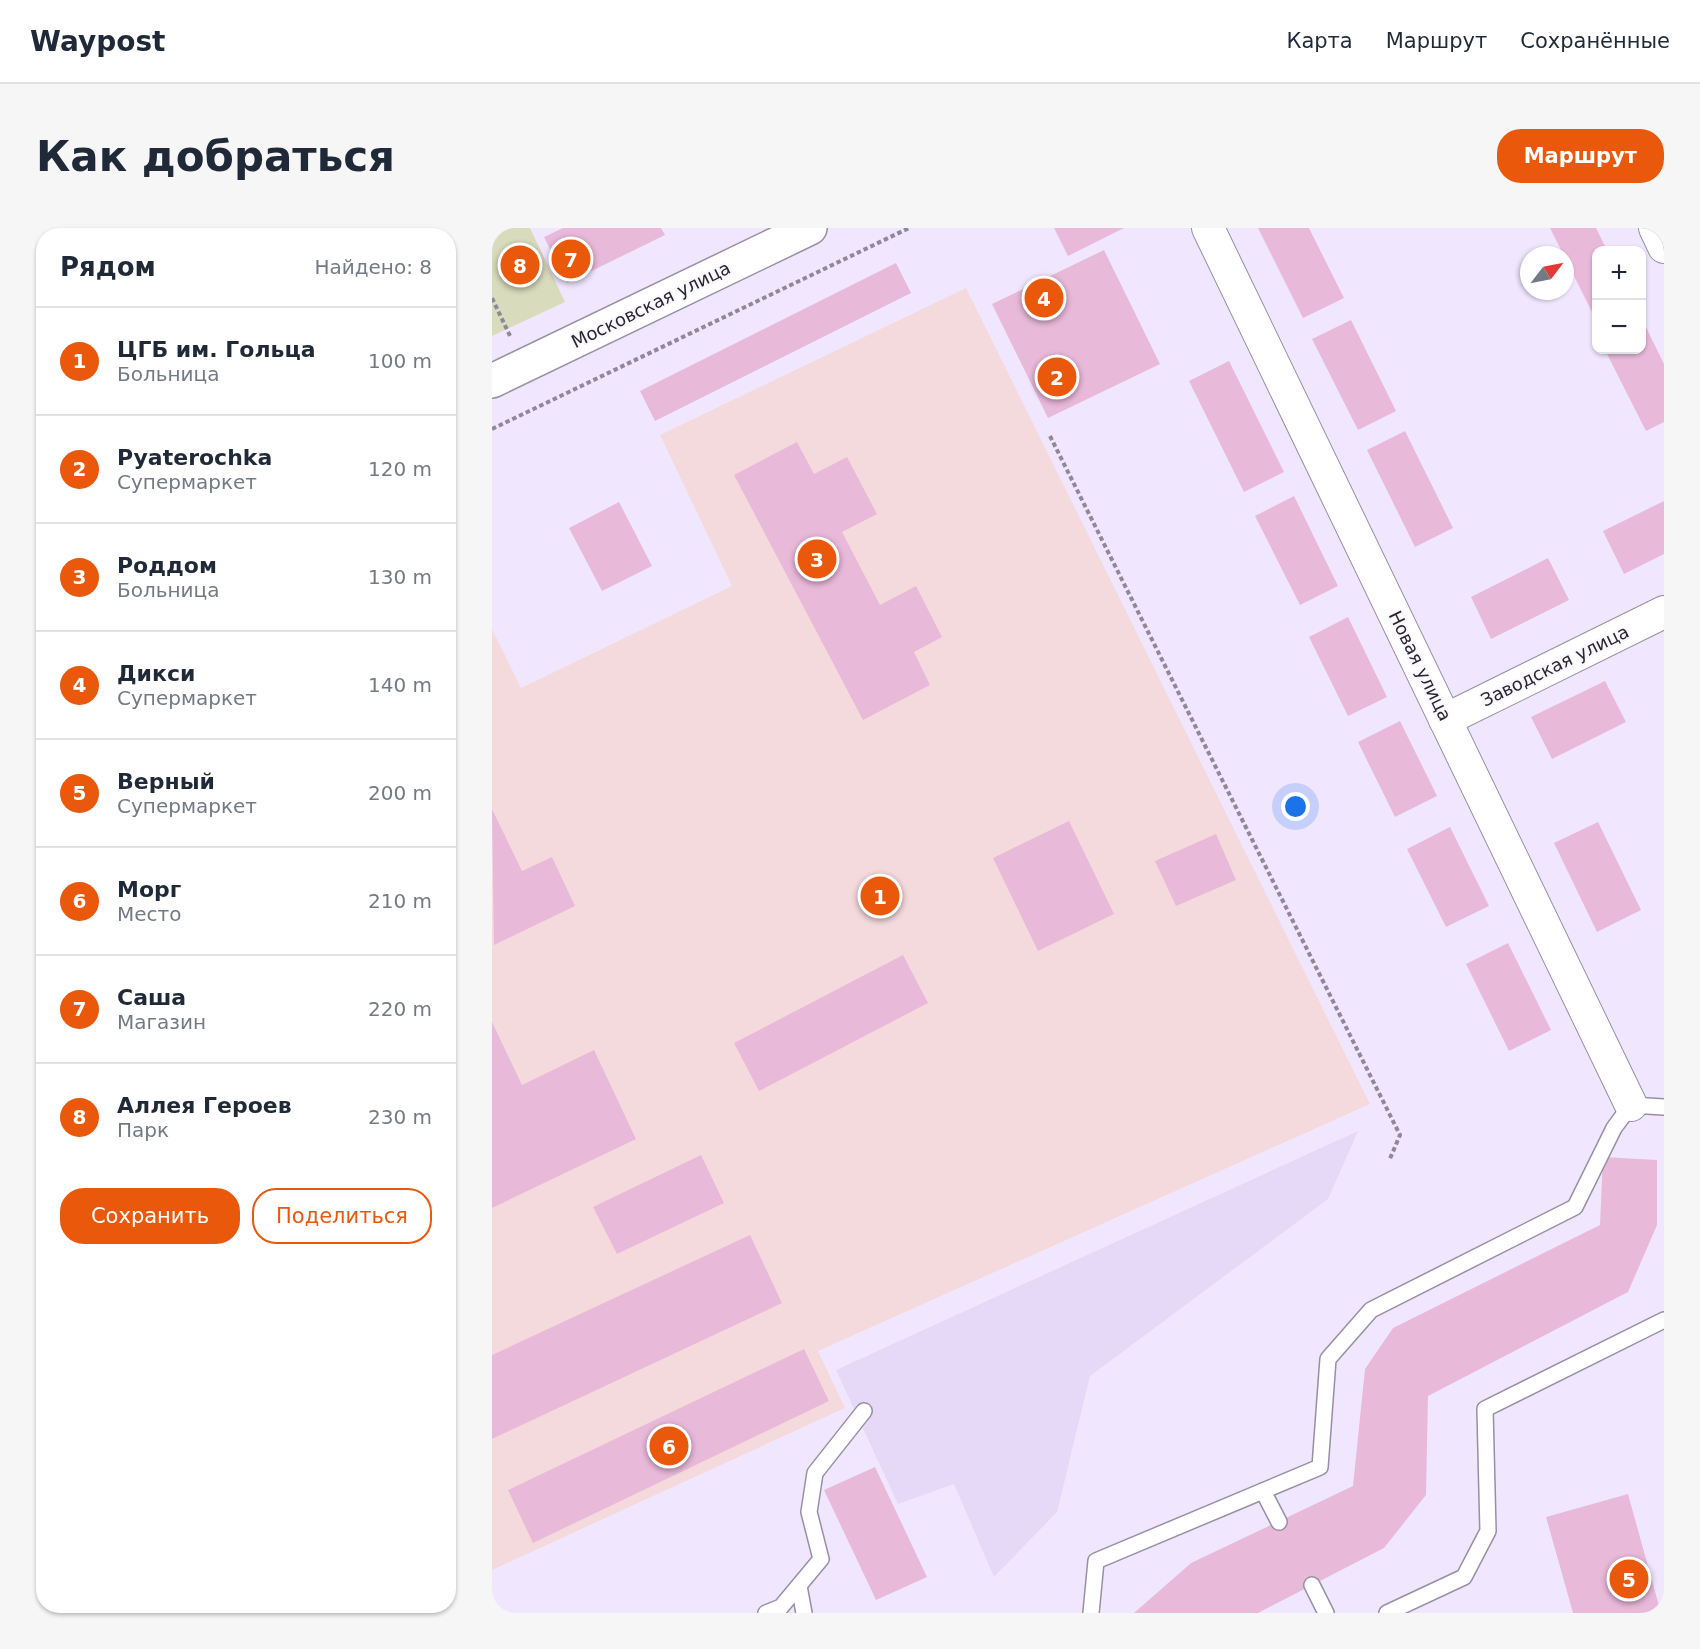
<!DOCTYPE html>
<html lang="ru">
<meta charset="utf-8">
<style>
:root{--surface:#fff;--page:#f6f6f7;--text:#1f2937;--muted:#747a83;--line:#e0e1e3;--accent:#ea580c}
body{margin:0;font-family:"DejaVu Sans",sans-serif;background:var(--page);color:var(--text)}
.controls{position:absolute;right:18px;top:18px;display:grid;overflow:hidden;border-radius:12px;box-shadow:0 2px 4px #0004}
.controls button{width:54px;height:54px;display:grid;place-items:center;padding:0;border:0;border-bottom:2px solid var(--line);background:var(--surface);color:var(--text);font:30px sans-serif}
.compass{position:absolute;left:1028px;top:18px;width:54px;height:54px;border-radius:50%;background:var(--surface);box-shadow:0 2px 4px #0004;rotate:58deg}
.you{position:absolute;left:804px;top:579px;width:21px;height:21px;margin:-15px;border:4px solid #fff;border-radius:50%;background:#1a73e8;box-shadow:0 0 0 9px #1a73e833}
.badge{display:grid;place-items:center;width:39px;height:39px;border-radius:50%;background:var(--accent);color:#fff;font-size:20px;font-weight:700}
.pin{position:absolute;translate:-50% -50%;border:3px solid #fff;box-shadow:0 2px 6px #0006}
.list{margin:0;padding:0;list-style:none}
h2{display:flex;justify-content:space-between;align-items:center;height:78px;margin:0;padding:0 24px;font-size:26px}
h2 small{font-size:20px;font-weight:400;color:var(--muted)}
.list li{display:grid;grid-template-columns:39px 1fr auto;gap:18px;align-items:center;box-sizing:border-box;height:108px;padding:0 24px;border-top:2px solid var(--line)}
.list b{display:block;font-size:22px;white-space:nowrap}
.list p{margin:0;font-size:20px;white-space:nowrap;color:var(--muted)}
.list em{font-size:20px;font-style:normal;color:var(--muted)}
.actions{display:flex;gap:12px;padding:18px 24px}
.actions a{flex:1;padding:14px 0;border:2px solid var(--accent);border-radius:24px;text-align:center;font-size:21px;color:var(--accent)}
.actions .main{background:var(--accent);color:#fff}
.map{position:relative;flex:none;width:1172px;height:1385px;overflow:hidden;border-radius:24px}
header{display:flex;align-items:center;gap:36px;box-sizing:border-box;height:84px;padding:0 30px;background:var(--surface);border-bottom:2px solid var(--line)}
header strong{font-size:28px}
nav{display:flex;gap:33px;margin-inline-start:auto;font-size:21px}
.intro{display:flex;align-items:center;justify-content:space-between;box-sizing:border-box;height:144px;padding:0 36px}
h1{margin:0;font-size:42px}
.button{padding:15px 27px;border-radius:24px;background:var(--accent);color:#fff;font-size:21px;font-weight:700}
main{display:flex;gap:36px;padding:0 36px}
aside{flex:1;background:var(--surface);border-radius:24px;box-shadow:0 2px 4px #0004}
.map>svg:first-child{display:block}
.built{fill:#e5d9f7}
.medical{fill:#f5dadd}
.green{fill:#d8dbbc}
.building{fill:#e9b9da}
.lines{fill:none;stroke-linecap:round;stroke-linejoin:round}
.lane-casing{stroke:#988fa4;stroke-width:18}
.street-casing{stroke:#988fa4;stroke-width:34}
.secondary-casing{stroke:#988fa4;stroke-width:36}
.path{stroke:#8f8898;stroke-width:4;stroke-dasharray:4.5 3;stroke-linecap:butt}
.lane{stroke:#fff;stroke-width:15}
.street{stroke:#fff;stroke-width:32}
.secondary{stroke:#fff;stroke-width:33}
.labels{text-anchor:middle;stroke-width:4.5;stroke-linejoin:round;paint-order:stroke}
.street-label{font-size:18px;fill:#2a262f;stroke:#faf8fd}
</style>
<header>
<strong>Waypost</strong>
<nav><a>Карта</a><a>Маршрут</a><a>Сохранённые</a></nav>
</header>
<div class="intro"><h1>Как добраться</h1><a class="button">Маршрут</a></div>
<main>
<aside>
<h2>Рядом<small>Найдено: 8</small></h2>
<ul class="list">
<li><span class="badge">1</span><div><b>ЦГБ им. Гольца</b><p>Больница</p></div><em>100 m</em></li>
<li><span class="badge">2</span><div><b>Pyaterochka</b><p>Супермаркет</p></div><em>120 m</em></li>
<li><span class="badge">3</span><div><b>Роддом</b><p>Больница</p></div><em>130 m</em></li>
<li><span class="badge">4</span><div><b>Дикси</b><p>Супермаркет</p></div><em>140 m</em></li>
<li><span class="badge">5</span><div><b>Верный</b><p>Супермаркет</p></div><em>200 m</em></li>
<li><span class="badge">6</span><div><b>Морг</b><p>Место</p></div><em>210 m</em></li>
<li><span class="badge">7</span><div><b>Саша</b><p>Магазин</p></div><em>220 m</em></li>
<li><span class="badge">8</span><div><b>Аллея Героев</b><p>Парк</p></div><em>230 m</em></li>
</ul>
<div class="actions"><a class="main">Сохранить</a><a>Поделиться</a></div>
</aside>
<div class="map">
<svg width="1172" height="1385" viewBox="0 0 1172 1385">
<rect width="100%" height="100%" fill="#f0e7fe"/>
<path class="built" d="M866,903L836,971L598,1148L565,1284L502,1349L462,1256L406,1276L344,1142Z"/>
<path class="medical" d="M474,60L878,876L326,1123L353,1180L0,1342V401L29,460L240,358L168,207Z"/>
<path class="green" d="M0,0H38L73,74L0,108Z"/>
<g class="building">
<path d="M71,0H169L173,7L75,55L52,9Z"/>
<path d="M562,0H632L576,28Z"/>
<path d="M766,0H817L852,70L811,90Z"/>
<path d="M1058,0H1104L1115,22H1104V87L1102,88Z"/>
<path d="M612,22L668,136L556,190L500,76Z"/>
<path d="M404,35L419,65L163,193L148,163Z"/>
<path d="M1150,91L1172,136V194L1154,203L1113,122H1150Z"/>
<path d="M859,92L904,183L866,202L820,111Z"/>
<path d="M737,133L792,244L752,264L697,153Z"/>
<path d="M913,203L961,300L923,319L875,222Z"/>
<path d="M305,214L322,246L355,229L385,286L350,304L388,377L424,358L450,409L422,424L438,457L371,492L242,247Z"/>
<path d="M802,268L846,358L808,377L763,288Z"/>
<path d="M1172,273V326L1132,346L1111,303Z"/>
<path d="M127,274L160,338L110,363L77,300Z"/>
<path d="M1056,330L1077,372L999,411L979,369Z"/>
<path d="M856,389L895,469L856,488L817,409Z"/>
<path d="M1113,453L1134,494L1060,531L1039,489Z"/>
<path d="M908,493L945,568L903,589L866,514Z"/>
<path d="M0,581L30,643L60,629L83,678L2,717Z"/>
<path d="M577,593L622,686L546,723L501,630Z"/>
<path d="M1106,594L1149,682L1105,704L1062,615Z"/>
<path d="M958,599L997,678L954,699L915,621Z"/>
<path d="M724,606L744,652L684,678L663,633Z"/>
<path d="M1016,715L1059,802L1017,823L974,736Z"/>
<path d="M411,727L436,775L267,863L242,815Z"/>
<path d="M0,794L30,857L102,822L144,911L0,980Z"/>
<path d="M209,927L232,975L125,1026L101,979Z"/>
<path d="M1111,929L1165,932V997L1136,1064L936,1168L934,1267L892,1320L766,1385H642L699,1335L861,1258L873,1141L901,1100L1108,997Z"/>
<path d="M258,1007L290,1075L0,1211V1127Z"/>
<path d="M312,1121L337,1173L41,1315L16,1262Z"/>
<path d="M383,1239L435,1349L384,1372L332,1262Z"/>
<path d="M1136,1266L1169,1385H1081L1054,1289Z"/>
</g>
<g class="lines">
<defs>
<g id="lane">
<path d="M771,1263L787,1294"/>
<path d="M820,1357L834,1385"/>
<path d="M307,1358L312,1385"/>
<path d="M274,1385L289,1379L329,1331L317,1284L323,1245L372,1183"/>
<path d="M599,1385L604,1333L828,1239L836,1131L879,1082L1083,979L1122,900L1139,877L1172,879"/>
<path d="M895,1385L972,1349L996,1303L993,1181L1172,1092"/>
</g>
<g id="street">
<path d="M716,0L1139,877"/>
<path d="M1163,0L1172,19"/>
<path d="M953,492L1172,384"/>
</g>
<path id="secondary" d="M0,153L318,0"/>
</defs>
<use href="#lane" class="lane-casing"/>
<use href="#street" class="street-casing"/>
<use href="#secondary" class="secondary-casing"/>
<g class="path">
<path d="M0,70L19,110"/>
<path d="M0,201L417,0"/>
<path d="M558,208L908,907L897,933"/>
</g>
<use href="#lane" class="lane"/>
<use href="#street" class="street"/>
<use href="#secondary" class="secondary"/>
</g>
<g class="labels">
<g class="street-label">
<text transform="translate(159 77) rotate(-26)" y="6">Московская улица</text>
<text transform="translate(928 438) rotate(64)" y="6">Новая улица</text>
<text transform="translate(1063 438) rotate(-26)" y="6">Заводская улица</text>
</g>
</g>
</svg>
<div class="controls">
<button>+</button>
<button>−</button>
</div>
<svg class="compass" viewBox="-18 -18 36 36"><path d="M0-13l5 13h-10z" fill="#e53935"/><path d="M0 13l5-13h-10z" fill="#747a83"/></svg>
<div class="you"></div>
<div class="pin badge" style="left:388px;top:668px">1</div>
<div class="pin badge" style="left:565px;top:149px">2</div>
<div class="pin badge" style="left:325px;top:331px">3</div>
<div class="pin badge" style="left:552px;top:70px">4</div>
<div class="pin badge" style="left:1137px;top:1351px">5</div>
<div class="pin badge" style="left:177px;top:1218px">6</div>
<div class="pin badge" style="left:79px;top:31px">7</div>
<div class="pin badge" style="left:28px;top:37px">8</div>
</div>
</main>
